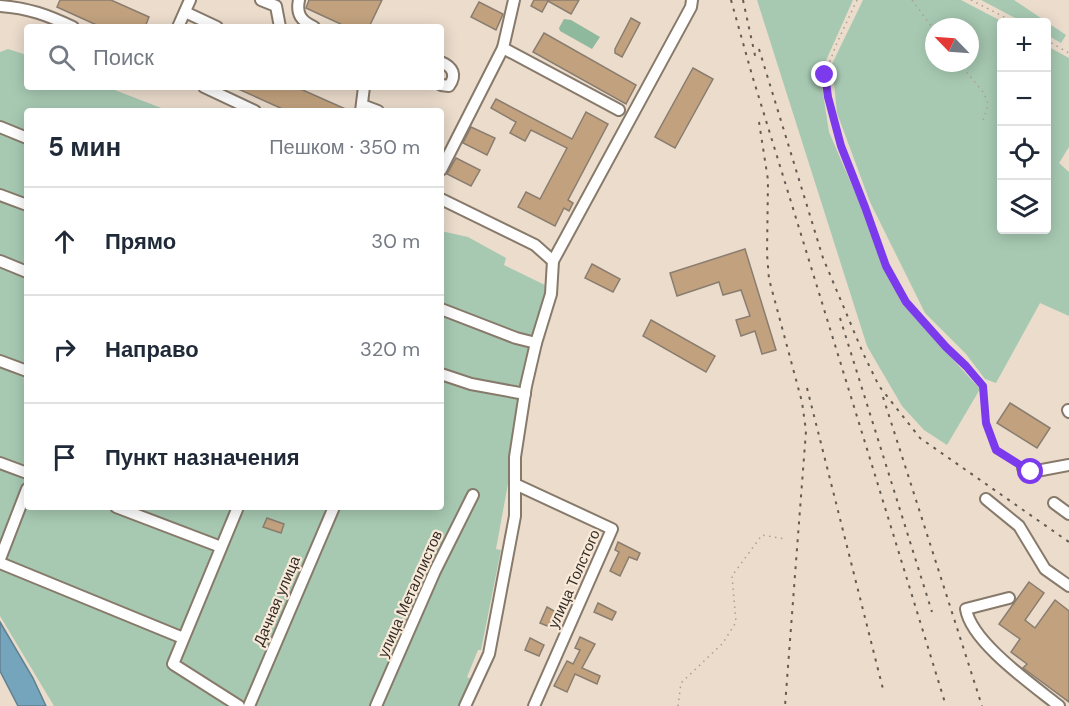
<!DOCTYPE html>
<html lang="ru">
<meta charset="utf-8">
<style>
:root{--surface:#fff;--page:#f6f6f7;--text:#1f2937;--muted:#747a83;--line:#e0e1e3}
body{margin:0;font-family:"DM Sans",sans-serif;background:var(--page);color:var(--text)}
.controls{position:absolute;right:18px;top:18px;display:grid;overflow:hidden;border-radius:6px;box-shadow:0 3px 15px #0003}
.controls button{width:54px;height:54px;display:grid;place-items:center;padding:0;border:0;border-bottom:2px solid var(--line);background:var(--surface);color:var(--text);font:30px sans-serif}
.compass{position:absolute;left:925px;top:18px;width:54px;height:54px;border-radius:50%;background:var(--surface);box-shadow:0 3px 15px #0003;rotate:295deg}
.stop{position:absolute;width:18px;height:18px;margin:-14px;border:4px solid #7c3aed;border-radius:50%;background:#fff}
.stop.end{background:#7c3aed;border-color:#fff;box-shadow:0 2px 6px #0008}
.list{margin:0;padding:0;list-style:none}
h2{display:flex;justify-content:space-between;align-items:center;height:78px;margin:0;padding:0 24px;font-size:26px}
h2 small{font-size:20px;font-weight:400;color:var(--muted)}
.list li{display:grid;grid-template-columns:39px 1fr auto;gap:18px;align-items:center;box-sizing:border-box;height:108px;padding:0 24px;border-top:2px solid var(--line)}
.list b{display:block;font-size:22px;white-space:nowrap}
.list em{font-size:20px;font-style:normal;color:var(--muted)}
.icon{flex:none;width:33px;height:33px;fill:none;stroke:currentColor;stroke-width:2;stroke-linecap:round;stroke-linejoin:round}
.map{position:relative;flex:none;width:1069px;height:706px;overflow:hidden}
.search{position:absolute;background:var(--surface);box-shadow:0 3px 15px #0003;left:24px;top:24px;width:420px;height:66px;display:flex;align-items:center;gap:15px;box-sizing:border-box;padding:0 21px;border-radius:6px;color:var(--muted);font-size:22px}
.panel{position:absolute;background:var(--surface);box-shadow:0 3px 15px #0003;left:24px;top:108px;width:420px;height:402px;border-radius:6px}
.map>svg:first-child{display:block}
.green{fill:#a7c9b2;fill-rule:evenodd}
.forest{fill:#8eb99d}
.water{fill:#75a4bd;stroke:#618090;stroke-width:1.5}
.building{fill:#c2a27e;stroke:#8a7d6f;stroke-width:1.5}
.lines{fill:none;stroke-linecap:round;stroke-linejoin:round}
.minor-casing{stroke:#877a6b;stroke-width:14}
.path{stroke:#aca094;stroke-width:1.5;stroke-dasharray:1.5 4.5;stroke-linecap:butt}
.minor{stroke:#fff;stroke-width:10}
.rail{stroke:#645c53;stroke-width:2;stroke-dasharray:3 6;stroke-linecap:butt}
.route{stroke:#7c3aed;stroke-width:8}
.labels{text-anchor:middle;stroke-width:4.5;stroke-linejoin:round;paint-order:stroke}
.street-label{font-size:15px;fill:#322c26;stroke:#f8e9d9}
</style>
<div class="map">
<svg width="1069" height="706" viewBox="0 0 1069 706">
<rect width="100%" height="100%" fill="#ebdccc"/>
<g class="green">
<path d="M757,0H853L820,74L829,132L866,218L881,262L903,305L980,389L947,445L924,430L902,406L867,346Z"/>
<path d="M863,0H961L1003,22L1002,230H1046L1047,46L1069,58V147L1059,163L1069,172V316L1040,303L996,383L985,379L966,354L925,313L870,202L837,113L832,64ZM934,27H970V63H934Z"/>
<path d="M981,0H1014L1066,35L1061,43L1047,35L1046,22H1023Z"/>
<path d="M8,49L27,55V87H107L169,111H27V507H441V231L468,237L506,258L504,265L549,287L509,459L510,473L496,549L501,550L481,650H478L467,677L471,679L460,706H54L0,616V52Z"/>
</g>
<path class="forest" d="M564,19L571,20L600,37L592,49L560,31L559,28Z"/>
<path class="water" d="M0,622L33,678L46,706H18L0,671Z"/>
<g class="building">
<path d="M60,0H111L149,17L145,27H101L57,7Z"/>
<path d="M309,0H382L369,27H347L306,8Z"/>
<path d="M534,0H579L571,14L548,1L542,12L531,6Z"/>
<path d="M479,2L503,14L496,30L471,17Z"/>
<path d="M631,18L640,23L622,57L615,53V49Z"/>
<path d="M544,33L636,85L626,104L533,52Z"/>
<path d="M693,68L713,79L675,148L655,137Z"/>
<path d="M234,87H296L350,111H287Z"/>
<path d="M496,99L572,139L586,112L608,124L568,200L573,203L569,211L564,208L555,226L518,207L526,192L540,199L567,148L531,130L525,141L510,133L516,122L491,108Z"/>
<path d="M471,127L495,138L487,155L463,143Z"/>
<path d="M456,158L480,170L471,186L447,174Z"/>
<path d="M745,249L776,350L762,354L755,331L741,336L736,320L750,316L741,290L723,295L719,282L677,296L670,273Z"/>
<path d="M592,264L620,279L613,292L585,278Z"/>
<path d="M651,320L715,356L706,372L643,336Z"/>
<path d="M1010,403L1050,428L1037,448L997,423Z"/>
<path d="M267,518L284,524L281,533L263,527Z"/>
<path d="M618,542L640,553L637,560L629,557L620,576L610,571L619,552L615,550Z"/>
<path d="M1029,582L1044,593L1025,620L1035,628L1055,600L1069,611V702L1023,668L1027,664L1011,652L1020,639L999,624Z"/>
<path d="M598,603L616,612L612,620L594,612Z"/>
<path d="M547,607L556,612L550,627L540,623Z"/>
<path d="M580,637L595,644L582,668L600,676L597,684L575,674L567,692L554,686L567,661L573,664L580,650L575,648Z"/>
<path d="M530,638L544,645L539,656L525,650Z"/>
</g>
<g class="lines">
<defs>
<g id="minor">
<path d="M261,0L276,6L280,27"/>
<path d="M299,0C296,14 301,21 314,27"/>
<path d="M514,0L503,48L619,110"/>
<path d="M0,6C29,8 47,15 73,27"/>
<path d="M185,12L217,27"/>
<path d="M178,27L190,0"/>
<path d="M441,62C453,67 457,75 449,86L441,85"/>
<path d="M204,87L255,111"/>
<path d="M362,105L378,111"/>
<path d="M361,111L364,87"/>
<path d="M0,127L27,138"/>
<path d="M441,170L503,48"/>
<path d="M0,195L27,205"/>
<path d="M441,199L535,245L553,261"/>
<path d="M0,261L27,272"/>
<path d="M441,309L516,338L536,343"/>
<path d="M0,361L27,371"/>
<path d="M441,374L471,384L525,394"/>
<path d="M1068,410L1069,412"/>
<path d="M0,463L27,473"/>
<path d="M1023,468L1031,472L1069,465"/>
<path d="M515,484L612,529L534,706"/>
<path d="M986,499L1019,526L1045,569L1069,586"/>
<path d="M1054,503L1069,514"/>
<path d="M116,507L221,547"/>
<path d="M238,507L173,664L239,706"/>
<path d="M0,559L27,489"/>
<path d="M0,563L183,638"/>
<path d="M1009,598L966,609C971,642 1033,685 1059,706"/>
<path d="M249,706L334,507"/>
<path d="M376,706L435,571L473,495"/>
<path d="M465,706L489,654L515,516V457L526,386L536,343L551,294L553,261L691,7L692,0"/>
</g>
</defs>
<use href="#minor" class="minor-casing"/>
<g class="path">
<path d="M857,0L836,45L825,75L828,97L841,146L865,207L886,266L906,302L946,347L966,366L983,386L986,423L996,450L1015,463"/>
<path d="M912,0L934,30"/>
<path d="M971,0L1014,22"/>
<path d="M1046,40L1069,53"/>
<path d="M959,63L984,93L988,104L982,124"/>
<path d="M678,706L681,683L723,643L736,622L732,576L762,535L786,539"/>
</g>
<use href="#minor" class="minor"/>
<g class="rail">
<path d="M731,0L752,75L946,706"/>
<path d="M743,0L756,60"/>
<path d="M759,49L823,258L863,353L879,386L920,438L1069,542"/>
<path d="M759,122L768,180L767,254L769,279L802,402L806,431L785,706"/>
<path d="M840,318L932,612"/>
<path d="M807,388L884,693"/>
<path d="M883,397L982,706"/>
</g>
</g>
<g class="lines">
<path class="route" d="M825,75L828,97L841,146L865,207L886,266L906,302L946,347L966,366L983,386L986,423L996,450L1031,472"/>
</g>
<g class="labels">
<g class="street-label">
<text transform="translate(574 579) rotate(-66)" y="5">улица Толстого</text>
<text transform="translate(410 594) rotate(-66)" y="5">улица Металлистов</text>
<text transform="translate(277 601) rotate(-67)" y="5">Дачная улица</text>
</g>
</g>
</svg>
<div class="controls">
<button>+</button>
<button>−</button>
<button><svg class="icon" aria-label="locate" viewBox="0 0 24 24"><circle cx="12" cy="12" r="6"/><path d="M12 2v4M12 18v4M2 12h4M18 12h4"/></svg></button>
<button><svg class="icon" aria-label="layers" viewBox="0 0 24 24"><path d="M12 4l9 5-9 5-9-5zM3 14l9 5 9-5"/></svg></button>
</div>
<svg class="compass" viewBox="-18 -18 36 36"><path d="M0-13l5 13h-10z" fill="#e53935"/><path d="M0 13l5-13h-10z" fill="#747a83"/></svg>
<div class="stop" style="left:1031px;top:472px"></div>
<div class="stop end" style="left:825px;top:75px"></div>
<div class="search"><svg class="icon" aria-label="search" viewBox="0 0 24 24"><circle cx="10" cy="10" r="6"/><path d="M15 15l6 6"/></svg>Поиск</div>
<section class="panel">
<h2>5 мин<small>Пешком · 350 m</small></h2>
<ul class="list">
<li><svg class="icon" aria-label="ahead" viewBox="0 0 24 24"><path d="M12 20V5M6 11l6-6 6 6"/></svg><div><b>Прямо</b></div><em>30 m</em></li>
<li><svg class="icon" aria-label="right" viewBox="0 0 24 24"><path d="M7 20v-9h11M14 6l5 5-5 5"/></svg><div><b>Направо</b></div><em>320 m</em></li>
<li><svg class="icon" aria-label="arrive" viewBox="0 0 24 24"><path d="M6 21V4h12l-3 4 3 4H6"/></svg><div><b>Пункт назначения</b></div></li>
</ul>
</section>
</div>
